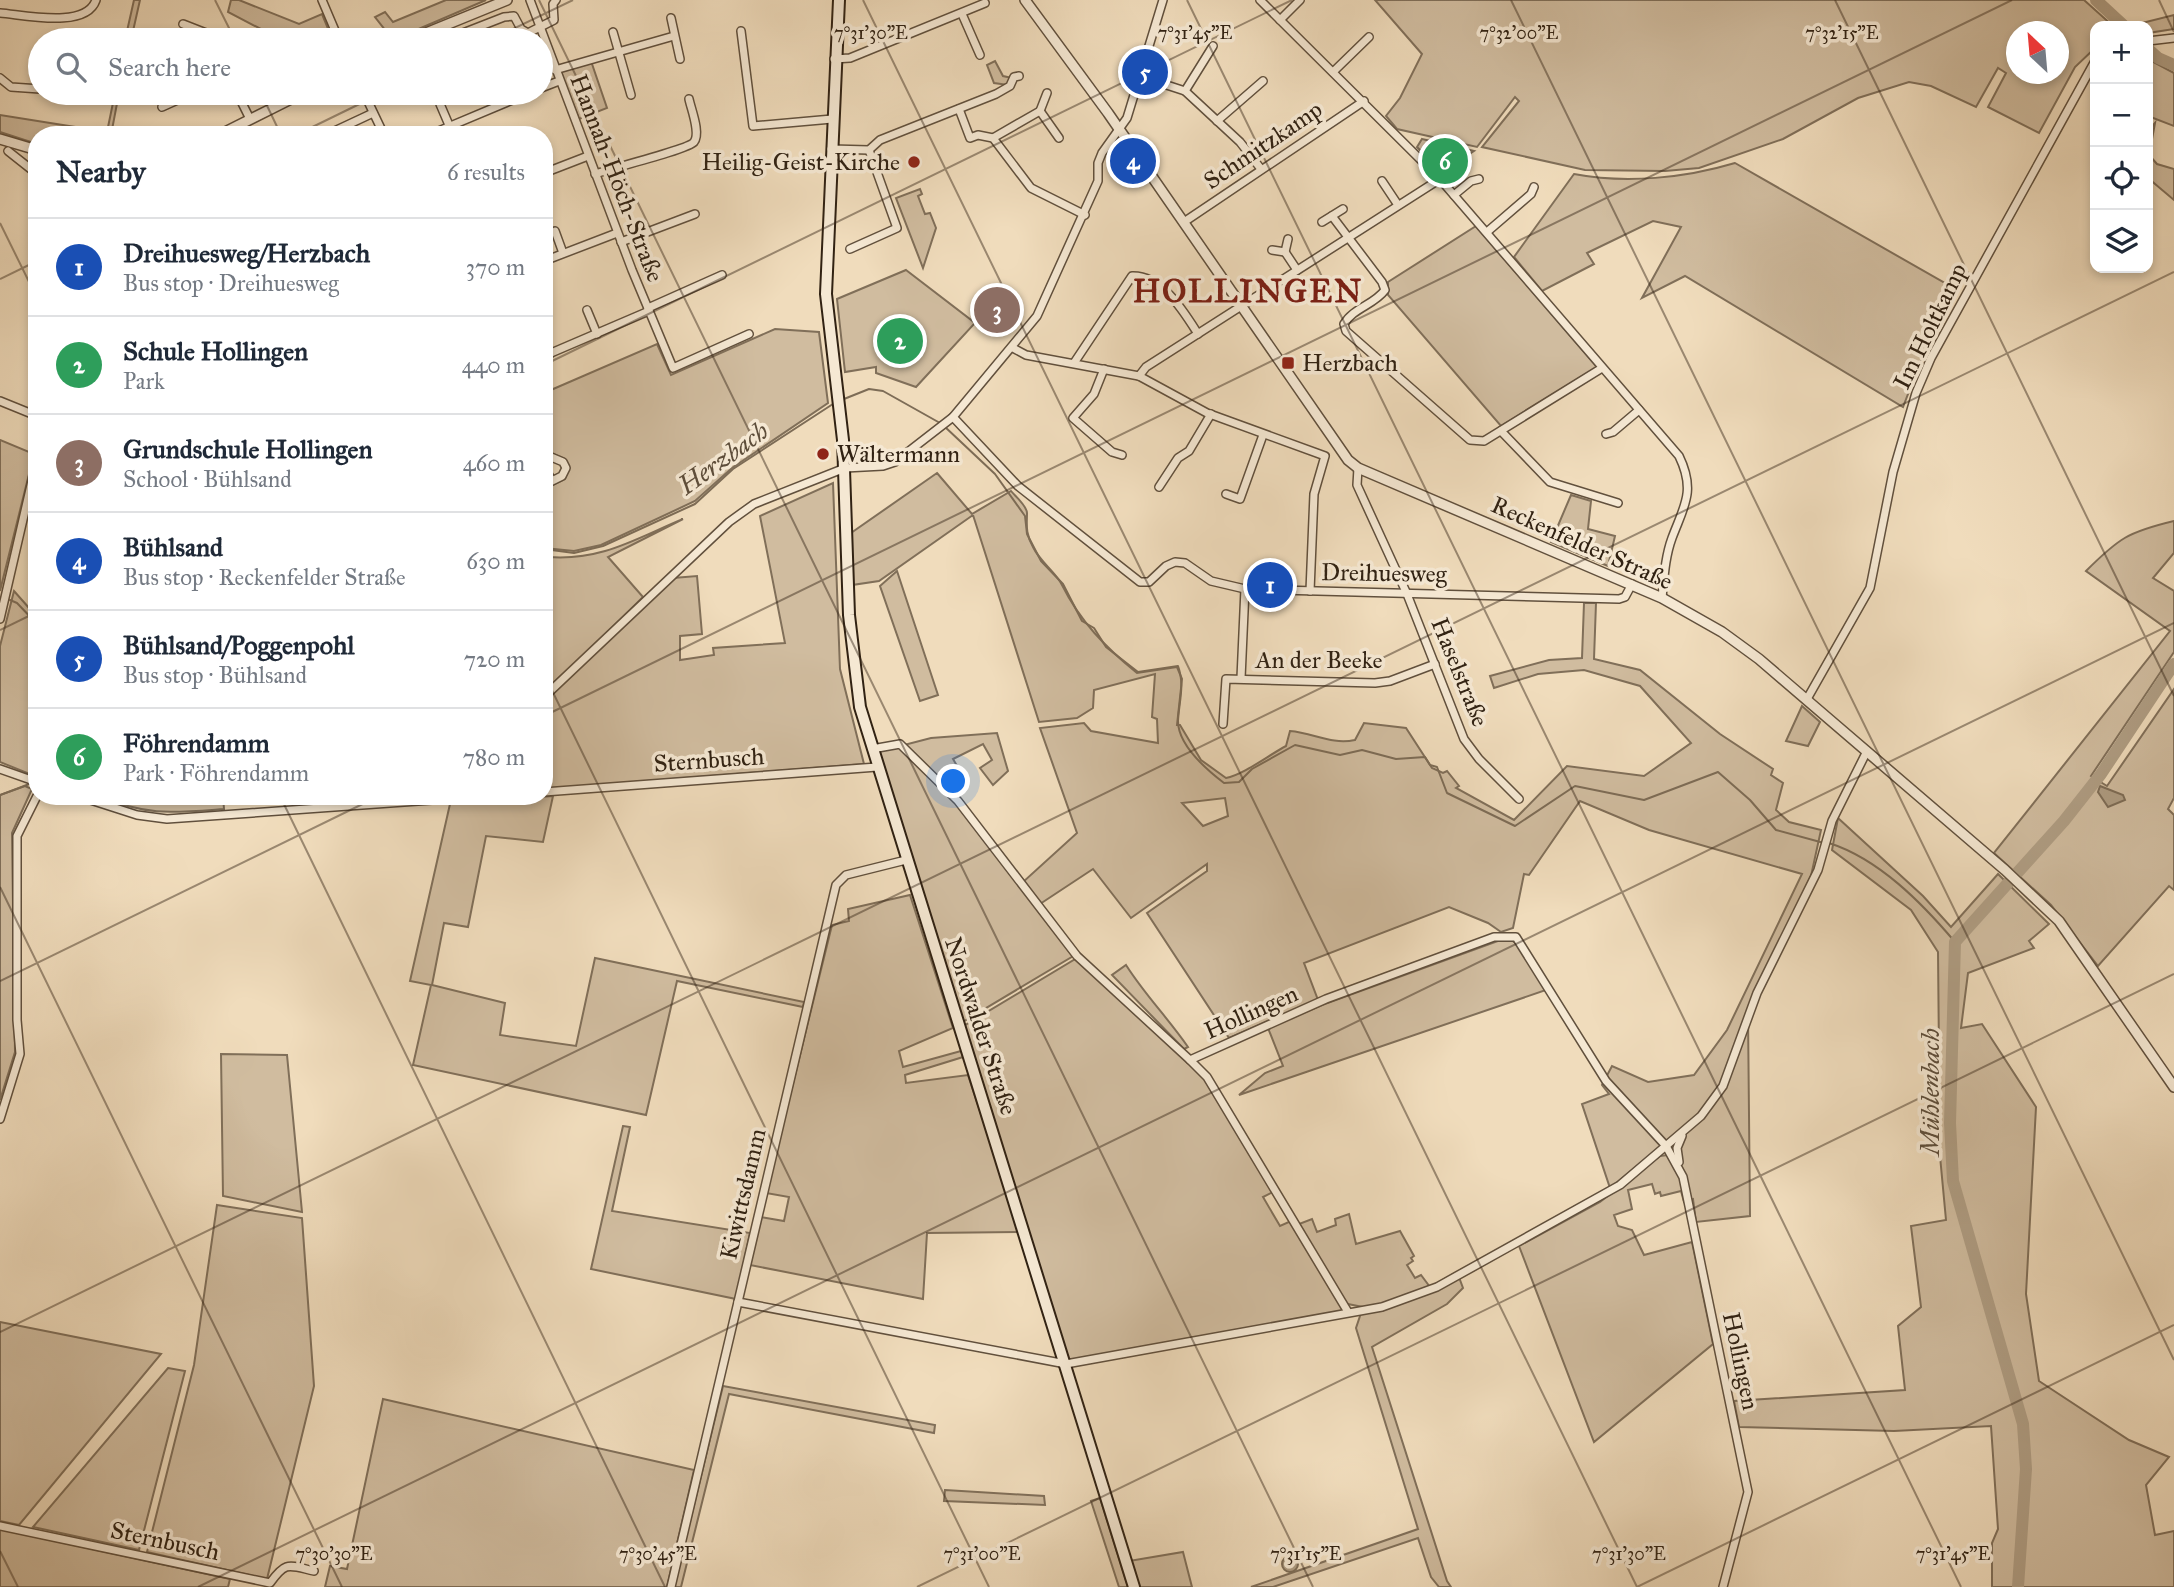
<!DOCTYPE html>
<meta charset="utf-8">
<style>
:root{--surface:#fff;--page:#f6f6f7;--text:#1f2937;--muted:#747a83;--line:#e0e1e3;--accent:#8f2418}
body{margin:0;font-family:"IM FELL Great Primer",serif;background:var(--page);color:var(--text)}
.controls{position:absolute;right:21px;top:21px;display:grid;overflow:hidden;border-radius:14px;box-shadow:0 4px 10px #0003}
.controls button{width:63px;height:63px;display:grid;place-items:center;padding:0;border:0;border-bottom:2px solid var(--line);background:var(--surface);color:var(--text);font:35px sans-serif}
.compass{position:absolute;left:2006px;top:21px;width:63px;height:63px;border-radius:50%;background:var(--surface);box-shadow:0 4px 10px #0003;rotate:334deg}
.you{position:absolute;left:954px;top:782px;width:24px;height:24px;margin:-18px;border:5px solid #fff;border-radius:50%;background:#1a73e8;box-shadow:0 0 0 10px #1a73e833}
.badge{display:grid;place-items:center;width:46px;height:46px;border-radius:50%;background:var(--accent);color:#fff;font-size:23px;font-weight:700}
.pin{position:absolute;translate:-50% -50%;border:4px solid #fff;box-shadow:0 2px 7px #0006}
.list{margin:0;padding:0;list-style:none}
h2{display:flex;justify-content:space-between;align-items:center;height:91px;margin:0;padding:0 28px;font-size:30px}
h2 small{font-size:23px;font-weight:400;color:var(--muted)}
.list li{display:grid;grid-template-columns:46px 1fr auto;gap:21px;align-items:center;box-sizing:border-box;height:98px;padding:0 28px;border-top:2px solid var(--line)}
.list b{display:block;font-size:26px;white-space:nowrap}
.list p{margin:0;font-size:23px;white-space:nowrap;color:var(--muted)}
.list em{font-size:23px;font-style:normal;color:var(--muted)}
.icon{flex:none;width:38px;height:38px;fill:none;stroke:currentColor;stroke-width:2;stroke-linecap:round;stroke-linejoin:round}
.map{position:relative;flex:none;width:2174px;height:1587px;overflow:hidden}
.search{position:absolute;background:var(--surface);box-shadow:0 4px 10px #0003;left:28px;top:28px;width:525px;height:77px;display:flex;align-items:center;gap:18px;box-sizing:border-box;padding:0 24px;border-radius:38px;color:var(--muted);font-size:26px}
.panel{position:absolute;background:var(--surface);box-shadow:0 4px 10px #0003;left:28px;top:126px;width:525px;height:679px;border-radius:28px}
.map>svg:first-child{display:block}
.green{fill:#d0bc9f;stroke:#806f59;stroke-width:2;fill-rule:evenodd}
.water{fill:#af9d83;stroke:#7d6c56;stroke-width:2}
.lines{fill:none;stroke-linecap:round;stroke-linejoin:round}
.stream{stroke:#7d6c56;stroke-width:2}
.river{stroke:#af9d83;stroke-width:12}
.minor-casing{stroke:#61503d;stroke-width:10}
.tertiary-casing{stroke:#61503d;stroke-width:12}
.secondary-casing{stroke:#312213;stroke-width:14}
.minor{stroke:#f5e8d3;stroke-width:7}
.tertiary{stroke:#f5e8d3;stroke-width:9}
.secondary{stroke:#f5e8d3;stroke-width:10}
.ticks{fill:none;stroke:#312213;stroke-width:2;stroke-opacity:0.45}
.poi-dot{fill:#8f2418;stroke:#f5e8d3;stroke-width:2.5}
.labels{text-anchor:middle;stroke-width:7;stroke-linejoin:round;paint-order:stroke}
.street-label{font-size:24px;fill:#312213;stroke:#f5e8d3}
.poi-label{font-size:24px;fill:#312213;stroke:#f5e8d3;text-anchor:start}
.water-label{font-size:26px;font-style:italic;fill:#5d4d3a;stroke:#f5e8d3}
.district-label{font-size:32px;font-weight:bold;letter-spacing:2px;fill:#7a1f14;stroke:#f5e8d3}
.ticks-label{font-size:18px;text-anchor:middle;fill:#312213;stroke:#f5e8d3;stroke-width:7;stroke-linejoin:round;paint-order:stroke}
</style>
<div class="map">
<svg width="2174" height="1587" viewBox="0 0 2174 1587">
<rect width="100%" height="100%" fill="#f0dcbc"/>
<filter id="stains"><feTurbulence type="fractalNoise" baseFrequency=".00286" numOctaves="4"/><feColorMatrix values="0 0 0 0 .2 0 0 0 0 .09 0 0 0 0 .02 0 0 0 .5 -.17"/></filter>
<radialGradient id="worn" r=".72"><stop offset=".6" stop-color="#630" stop-opacity="0"/><stop offset="1" stop-color="#630" stop-opacity=".3"/></radialGradient>
<g class="green">
<path d="M134,0H140L131,40H125Z"/>
<path d="M231,0H239L299,24L322,14L329,31L322,34L324,40H282L228,12Z"/>
<path d="M446,0H486L393,40L375,17L385,12L393,22Z"/>
<path d="M1375,0H2084L2113,26H2095V48L2075,67L2039,133L1988,107L2006,73L1998,68L1976,107L1931,86L1909,82L1858,98L1783,139L1699,168L1665,171L1585,170L1482,147L1519,101L1515,97L1477,147L1397,129L1386,116L1400,98L1422,54ZM2016,32H2058V74H2016Z"/>
<path d="M2174,15V29L2148,33V26H2130Z"/>
<path d="M2148,59L2174,73V126L2148,116Z"/>
<path d="M591,61L607,108L579,119L560,71Z"/>
<path d="M995,61L1003,76L1012,78L1008,85L994,83L987,65Z"/>
<path d="M115,93H119L111,135H37V144L0,132V115L107,132Z"/>
<path d="M2155,123L2149,155L2157,164L2174,169V200L2148,178V131Z"/>
<path d="M1422,139L1474,151L1442,172L1417,147Z"/>
<path d="M1735,163L1957,290L1922,358L1903,407L1685,276L1642,298L1681,227L1653,221L1587,253L1594,264L1542,291L1514,257L1574,174C1626,184 1685,178 1735,163Z"/>
<path d="M920,189L922,194L918,196L925,214L930,213L936,228L923,268L896,198Z"/>
<path d="M1476,226L1597,367L1501,426L1388,295V282Z"/>
<path d="M906,270L975,323L916,387L876,373V367L845,372L837,299Z"/>
<path d="M775,329L819,332L828,403L732,468L695,501L601,545L574,551L544,548V489L565,479L569,468L565,459L544,450V393L657,344L671,375Z"/>
<path d="M0,440L34,454L0,591Z"/>
<path d="M937,473L972,514L1011,491C1015,496 1027,506 1027,513C1027,524 1025,533 1033,547C1040,562 1056,572 1062,585C1080,621 1105,647 1137,673L1177,667L1182,679L1177,725H1180L1201,760L1226,778C1243,775 1269,755 1286,746L1290,731C1314,733 1331,745 1355,740L1364,723L1406,728L1432,768L1443,773L1447,771L1459,786L1456,788L1514,820L1567,766L1644,776L1691,743L1640,686L1584,670L1538,674L1494,688L1490,676L1549,660L1582,658L1584,603H1596L1594,659L1640,670L1720,734L1773,769L1771,775L1783,783L1776,810L1789,822L1821,830L1811,876L1748,1013L1750,1216L1696,1222L1693,1199L1684,1202L1681,1191L1661,1196L1660,1192L1655,1194L1652,1184L1628,1190L1632,1209L1614,1215L1618,1226L1632,1230L1644,1255L1692,1242L1713,1344L1594,1442L1519,1246L1600,1202L1660,1156L1669,1155L1665,1143L1610,1188L1582,1104L1609,1094L1602,1085L1612,1066L1648,1082L1694,1075L1727,1030L1802,874L1649,830L1580,801L1529,875L1524,874L1513,928L1501,932L1488,923L1449,907L1304,963L1318,1000L1229,1038L1147,913L1207,871V864L1131,918L1093,869L1040,904L1023,882L1077,833L1040,728L1084,723L1091,731L1158,743L1157,719L1152,717L1155,674L1094,690L1093,708L1077,718L1039,722L973,515L879,581L852,585L851,533ZM1225,798L1228,816L1203,826L1182,803Z"/>
<path d="M833,483L840,669L864,764L544,789V702L673,578L697,576L702,634L680,636V660L714,655L713,648L785,643L760,516Z"/>
<path d="M1571,495L1591,501L1588,529L1615,536L1608,566L1551,542Z"/>
<path d="M683,519L608,557L643,597L550,689L548,557C602,561 635,539 683,519Z"/>
<path d="M2174,521V553L2153,578L2174,591V652L2091,776L2107,786L2174,689V798L2168,809L2174,815V890L2169,886L2098,966L2051,905L1994,853L2170,631L2086,571C2119,538 2128,532 2174,521Z"/>
<path d="M897,571L938,695L920,701L880,586Z"/>
<path d="M14,591L37,617V777L0,762V646Z"/>
<path d="M1802,706L1820,722L1808,746L1786,741Z"/>
<path d="M997,733L1008,771L993,785L980,768L992,760L983,744L953,759L963,776L949,787L904,745L931,738Z"/>
<path d="M900,747L957,803L1075,955L961,1023L876,751Z"/>
<path d="M25,786L32,789L12,833L15,1052L0,1100V795Z"/>
<path d="M97,796H223L224,809C170,813 149,816 97,796Z"/>
<path d="M553,796L543,842L486,836L468,927L444,923L432,985L505,1003L500,1035L576,1046L595,958L804,1002L803,1007L677,981L646,1115L413,1065L431,985L410,981L450,804Z"/>
<path d="M1838,818L1923,896L1951,927L1998,874L2049,924L2029,941L2034,948L1968,973L1961,1028L1982,1024L2036,1107L2026,1294L2039,1381L2129,1440L2169,1457L2146,1485L2155,1535L2174,1531V1587H1992V1543L1998,1529L1991,1426L1894,1431L1739,1427L1734,1401L1905,1390L1898,1326L1921,1307L1911,1226L1946,1220L1940,1156L1938,952L1911,910L1832,850Z"/>
<path d="M910,895L953,1028L899,1051L903,1067L961,1051L963,1057L905,1075L906,1083L968,1075L1020,1232L927,1233L923,1299L750,1265L761,1217L784,1221L789,1197L766,1193L832,925L849,921L848,909Z"/>
<path d="M1506,938C1526,943 1537,974 1546,990L1239,1095L1265,1073L1283,1066L1268,1028L1322,1005Z"/>
<path d="M1077,958L1206,1080L1273,1192L1263,1197L1280,1226L1291,1221L1345,1311L1067,1362L962,1027Z"/>
<path d="M1126,965C1145,995 1168,1018 1188,1047L1184,1049L1112,975Z"/>
<path d="M221,1054L287,1055L302,1212L223,1196Z"/>
<path d="M623,1126L630,1127L612,1211L750,1233L736,1299L591,1269Z"/>
<path d="M217,1205L302,1218L314,1386L267,1579L147,1552L194,1365Z"/>
<path d="M1349,1214L1356,1244L1400,1231L1414,1256L1411,1258L1413,1261L1407,1265L1415,1278L1421,1275L1430,1287L1457,1272L1463,1288L1447,1304L1372,1347L1447,1581L1451,1587H1439L1431,1577L1418,1538L1273,1587H1251L1418,1529L1356,1328L1363,1307L1348,1304L1341,1297L1299,1224L1312,1219L1317,1232L1336,1225L1335,1219Z"/>
<path d="M0,1322L161,1354L19,1525L0,1521Z"/>
<path d="M168,1368L185,1371L139,1550L33,1527Z"/>
<path d="M723,1386L935,1425L934,1433L729,1394L681,1587H674Z"/>
<path d="M383,1399L694,1470L667,1587H325L330,1566L347,1569Z"/>
<path d="M945,1490L1044,1496L1045,1505L944,1501Z"/>
<path d="M1100,1498L1128,1587H1119L1091,1501Z"/>
<path d="M0,1529L230,1579L228,1587H0Z"/>
<path d="M1183,1552L1192,1587H1138L1129,1561Z"/>
</g>
<g class="water">
<path d="M2100,786L2123,795L2125,800L2108,807L2098,792Z"/>
<circle cx="1290" cy="1564" r="8"/>
</g>
<g class="lines">
<g class="stream">
<path d="M844,399L869,389L883,391L940,423"/>
<path d="M944,426L995,474L1025,516L1027,534L1041,561L1063,584L1082,621L1094,628L1106,647L1138,672L1178,666C1185,685 1179,701 1178,721C1178,745 1207,770 1224,783L1239,782L1252,769L1295,745L1340,755L1362,750L1396,759L1425,757L1430,765L1437,767L1447,793L1515,826L1575,786L1644,800L1718,772L1750,800L1776,830L1824,843"/>
<path d="M544,549L574,553L603,546L695,504L733,469L836,402"/>
<path d="M10,600L17,603L37,624"/>
<path d="M0,795L32,783"/>
<path d="M1829,843C1879,859 1922,903 1955,942"/>
</g>
<g class="river">
<path d="M2096,0L2124,26"/>
<path d="M2148,49L2158,58L2174,65"/>
<path d="M2018,1587L2026,1469L2023,1424L1953,1181L1950,1123L1955,942L2064,821L2101,774L2174,664"/>
</g>
<defs>
<g id="minor">
<path d="M322,0L339,40"/>
<path d="M530,0L632,270L673,368L749,334"/>
<path d="M1260,0L1440,179L1679,456C1696,491 1684,506 1672,538C1665,557 1664,578 1662,598"/>
<path d="M0,13C25,15 86,29 96,0"/>
<path d="M962,14L980,55"/>
<path d="M671,18L680,59"/>
<path d="M1280,20L1300,0"/>
<path d="M183,24L206,33L212,40"/>
<path d="M741,31L753,126L832,119"/>
<path d="M613,32L631,95"/>
<path d="M445,40L504,17L514,16L521,29L528,33L554,20L553,4L556,0"/>
<path d="M2148,41L2174,38"/>
<path d="M834,59L850,58L985,3"/>
<path d="M555,70L674,36"/>
<path d="M1333,72L1369,37"/>
<path d="M1139,76L1185,91L1240,142L1261,169"/>
<path d="M0,78L11,87L40,89"/>
<path d="M541,88L559,81"/>
<path d="M1185,91L1213,46"/>
<path d="M237,93L250,119"/>
<path d="M364,93L384,135"/>
<path d="M440,104L449,125"/>
<path d="M162,107L193,93"/>
<path d="M959,109L970,138L978,135L993,138L1031,188L1085,215"/>
<path d="M1040,111L1047,93"/>
<path d="M1217,121L1263,81"/>
<path d="M326,135L373,113"/>
<path d="M429,135L529,93"/>
<path d="M993,138L1040,111L1059,138"/>
<path d="M831,149L869,150L880,140L996,94L1010,86L1014,77L1019,76"/>
<path d="M8,151L37,174"/>
<path d="M544,173L588,156"/>
<path d="M595,174C609,169 689,149 694,142C701,133 691,109 689,99"/>
<path d="M1382,181L1398,205"/>
<path d="M1454,195L1471,181L1479,179"/>
<path d="M1332,216L1382,282L1385,290C1374,305 1353,308 1344,324L1346,331L1470,440L1484,441L1602,368"/>
<path d="M1184,222L1364,101"/>
<path d="M1322,222L1343,209"/>
<path d="M555,231L563,253"/>
<path d="M1487,232L1531,194L1534,187"/>
<path d="M621,242L695,214"/>
<path d="M850,249L897,228L869,150"/>
<path d="M1272,250L1285,252L1288,239"/>
<path d="M1285,252L1297,270"/>
<path d="M544,261L617,233"/>
<path d="M648,308L722,275"/>
<path d="M587,310L597,334"/>
<path d="M544,342L550,354"/>
<path d="M1013,348L1026,355L1139,376L1207,413L1325,456L1314,494L1310,591"/>
<path d="M544,356L649,311"/>
<path d="M1074,363L1132,276C1162,275 1184,312 1198,334"/>
<path d="M1104,369L1094,394L1073,418L1112,452L1122,455"/>
<path d="M1139,376L1146,367L1440,179"/>
<path d="M0,401L37,416"/>
<path d="M953,417L1018,486L1140,582H1149L1166,566L1175,562L1185,563L1211,581L1245,589L1619,599L1625,597L1632,584"/>
<path d="M1501,431L1550,482L1618,503"/>
<path d="M1606,434L1613,432L1639,410"/>
<path d="M544,454L563,462L566,468L562,476L552,481L544,466"/>
<path d="M1358,468L1357,485L1407,594L1464,739L1479,759L1519,799"/>
<path d="M1159,487L1178,458L1189,451L1211,414"/>
<path d="M1226,494L1240,499L1263,435"/>
<path d="M0,619L37,459"/>
<path d="M1241,678L1245,589"/>
<path d="M544,697L729,522L754,504L845,468L883,466L895,462L953,417L1037,316L1098,181V163L1102,153L1127,118L1163,0"/>
<path d="M1807,699L1870,588L1893,472L1916,393L1931,358L2095,61"/>
<path d="M1223,724L1226,679L1375,683L1390,681L1435,664"/>
<path d="M872,749L900,744L958,801L1077,956L1190,1060L1326,999L1494,937H1516L1606,1081L1666,1146L1683,1177L1748,1492L1723,1587"/>
<path d="M0,769L37,782"/>
<path d="M544,792L877,767"/>
<path d="M78,796L137,815L167,819L488,796"/>
<path d="M1190,1060L1207,1077L1348,1312"/>
<path d="M0,1119L20,1054L17,1020V836L37,796"/>
<path d="M1679,1162L1677,1148L1682,1136"/>
<path d="M738,1302L1066,1364L1382,1307L1437,1287L1620,1185L1701,1116L1723,1086L1757,993L1818,870L1832,821L1867,751"/>
<path d="M0,1526L270,1583C286,1561 288,1565 314,1571"/>
<path d="M671,1587L836,885L846,875L906,860"/>
</g>
<g id="tertiary">
<path d="M1025,0L1108,113L1348,460L1358,468L1662,598L1722,632L1759,659L2005,870L2059,921L2174,1087"/>
<path d="M409,40L507,0"/>
<path d="M219,135L303,93"/>
<path d="M0,139L37,150"/>
</g>
<path id="secondary" d="M839,0L826,294L843,440L849,615L860,707L1134,1587"/>
</defs>
<use href="#minor" class="minor-casing"/>
<use href="#tertiary" class="tertiary-casing"/>
<use href="#secondary" class="secondary-casing"/>
<use href="#minor" class="minor"/>
<use href="#tertiary" class="tertiary"/>
<use href="#secondary" class="secondary"/>
</g>
<path class="ticks" d="M215,0L235,40M539,0L1313,1587M863,0L1637,1587M1187,0L1961,1587M1511,0L2174,1360M1835,0L2174,696M2159,0L2174,32M490,40L573,0M261,93L281,135M296,135L382,93M0,223L37,298M0,279L37,261M544,365L1292,0M0,630L37,612M544,674L989,1587M544,716L2012,0M280,796L665,1587M0,887L342,1587M0,981L379,796M0,1332L2174,272M0,1551L18,1587M198,1587L2174,623M917,1587L2174,974M1637,1587L2174,1325"/>
<g class="poi-dot">
<circle cx="914" cy="162" r="7"/>
<rect x="1281" y="356" width="14" height="14" rx="3.5"/>
<circle cx="823" cy="454" r="7"/>
</g>
<g class="labels">
<g class="street-label">
<text transform="translate(1263 145) rotate(-34)" y="8">Schmitzkamp</text>
<text transform="translate(617 178) rotate(69)" y="8">Hannah-Höch-Straße</text>
<text transform="translate(1930 326) rotate(-64)" y="8">Im Holtkamp</text>
<text transform="translate(1582 543) rotate(24)" y="8">Reckenfelder Straße</text>
<text transform="translate(1384 573) rotate(1)" y="8">Dreihuesweg</text>
<text x="1319" y="668">An der Beeke</text>
<text transform="translate(1460 672) rotate(68)" y="8">Haselstraße</text>
<text transform="translate(709 760) rotate(-4)" y="8">Sternbusch</text>
<text transform="translate(1251 1012) rotate(-24)" y="8">Hollingen</text>
<text transform="translate(981 1026) rotate(72)" y="8">Nordwalder Straße</text>
<text transform="translate(743 1194) rotate(-77)" y="8">Kiwittsdamm</text>
<text transform="translate(1741 1361) rotate(78)" y="8">Hollingen</text>
<text transform="translate(165 1541) rotate(12)" y="8">Sternbusch</text>
</g>
<g class="poi-label">
<text x="900" y="170" text-anchor="end">Heilig-Geist-Kirche</text>
<text x="1302" y="371">Herzbach</text>
<text x="837" y="462">Wältermann</text>
</g>
<g class="water-label">
<text transform="translate(723 458) rotate(-36)" y="9">Herzbach</text>
<text transform="translate(1930 1092) rotate(-90)" y="9">Mühlenbach</text>
</g>
<g class="district-label">
<text x="1248" y="302">HOLLINGEN</text>
</g>
</g>
<g class="ticks-label">
<text x="871" y="39">7°31'30"E</text>
<text x="1195" y="39">7°31'45"E</text>
<text x="1519" y="39">7°32'00"E</text>
<text x="1842" y="39">7°32'15"E</text>
<text x="334" y="1560">7°30'30"E</text>
<text x="658" y="1560">7°30'45"E</text>
<text x="982" y="1560">7°31'00"E</text>
<text x="1306" y="1560">7°31'15"E</text>
<text x="1629" y="1560">7°31'30"E</text>
<text x="1953" y="1560">7°31'45"E</text>
</g>
<rect width="100%" height="100%" filter="url(#stains)"/>
<rect width="100%" height="100%" fill="url(#worn)"/>
</svg>
<div class="controls">
<button>+</button>
<button>−</button>
<button><svg class="icon" aria-label="locate" viewBox="0 0 24 24"><circle cx="12" cy="12" r="6"/><path d="M12 2v4M12 18v4M2 12h4M18 12h4"/></svg></button>
<button><svg class="icon" aria-label="layers" viewBox="0 0 24 24"><path d="M12 4l9 5-9 5-9-5zM3 14l9 5 9-5"/></svg></button>
</div>
<svg class="compass" viewBox="-18 -18 36 36"><path d="M0-13l5 13h-10z" fill="#e53935"/><path d="M0 13l5-13h-10z" fill="#747a83"/></svg>
<div class="you"></div>
<div class="pin badge" style="left:1270px;top:585px;background:#1a4fb4">1</div>
<div class="pin badge" style="left:900px;top:341px;background:#2e9e5b">2</div>
<div class="pin badge" style="left:997px;top:310px;background:#8d6e63">3</div>
<div class="pin badge" style="left:1133px;top:161px;background:#1a4fb4">4</div>
<div class="pin badge" style="left:1145px;top:72px;background:#1a4fb4">5</div>
<div class="pin badge" style="left:1445px;top:161px;background:#2e9e5b">6</div>
<div class="search"><svg class="icon" aria-label="search" viewBox="0 0 24 24"><circle cx="10" cy="10" r="6"/><path d="M15 15l6 6"/></svg>Search here</div>
<section class="panel">
<h2>Nearby<small>6 results</small></h2>
<ul class="list">
<li><span class="badge" style="background:#1a4fb4">1</span><div><b>Dreihuesweg/Herzbach</b><p>Bus stop · Dreihuesweg</p></div><em>370 m</em></li>
<li><span class="badge" style="background:#2e9e5b">2</span><div><b>Schule Hollingen</b><p>Park</p></div><em>440 m</em></li>
<li><span class="badge" style="background:#8d6e63">3</span><div><b>Grundschule Hollingen</b><p>School · Bühlsand</p></div><em>460 m</em></li>
<li><span class="badge" style="background:#1a4fb4">4</span><div><b>Bühlsand</b><p>Bus stop · Reckenfelder Straße</p></div><em>630 m</em></li>
<li><span class="badge" style="background:#1a4fb4">5</span><div><b>Bühlsand/Poggenpohl</b><p>Bus stop · Bühlsand</p></div><em>720 m</em></li>
<li><span class="badge" style="background:#2e9e5b">6</span><div><b>Föhrendamm</b><p>Park · Föhrendamm</p></div><em>780 m</em></li>
</ul>
</section>
</div>
